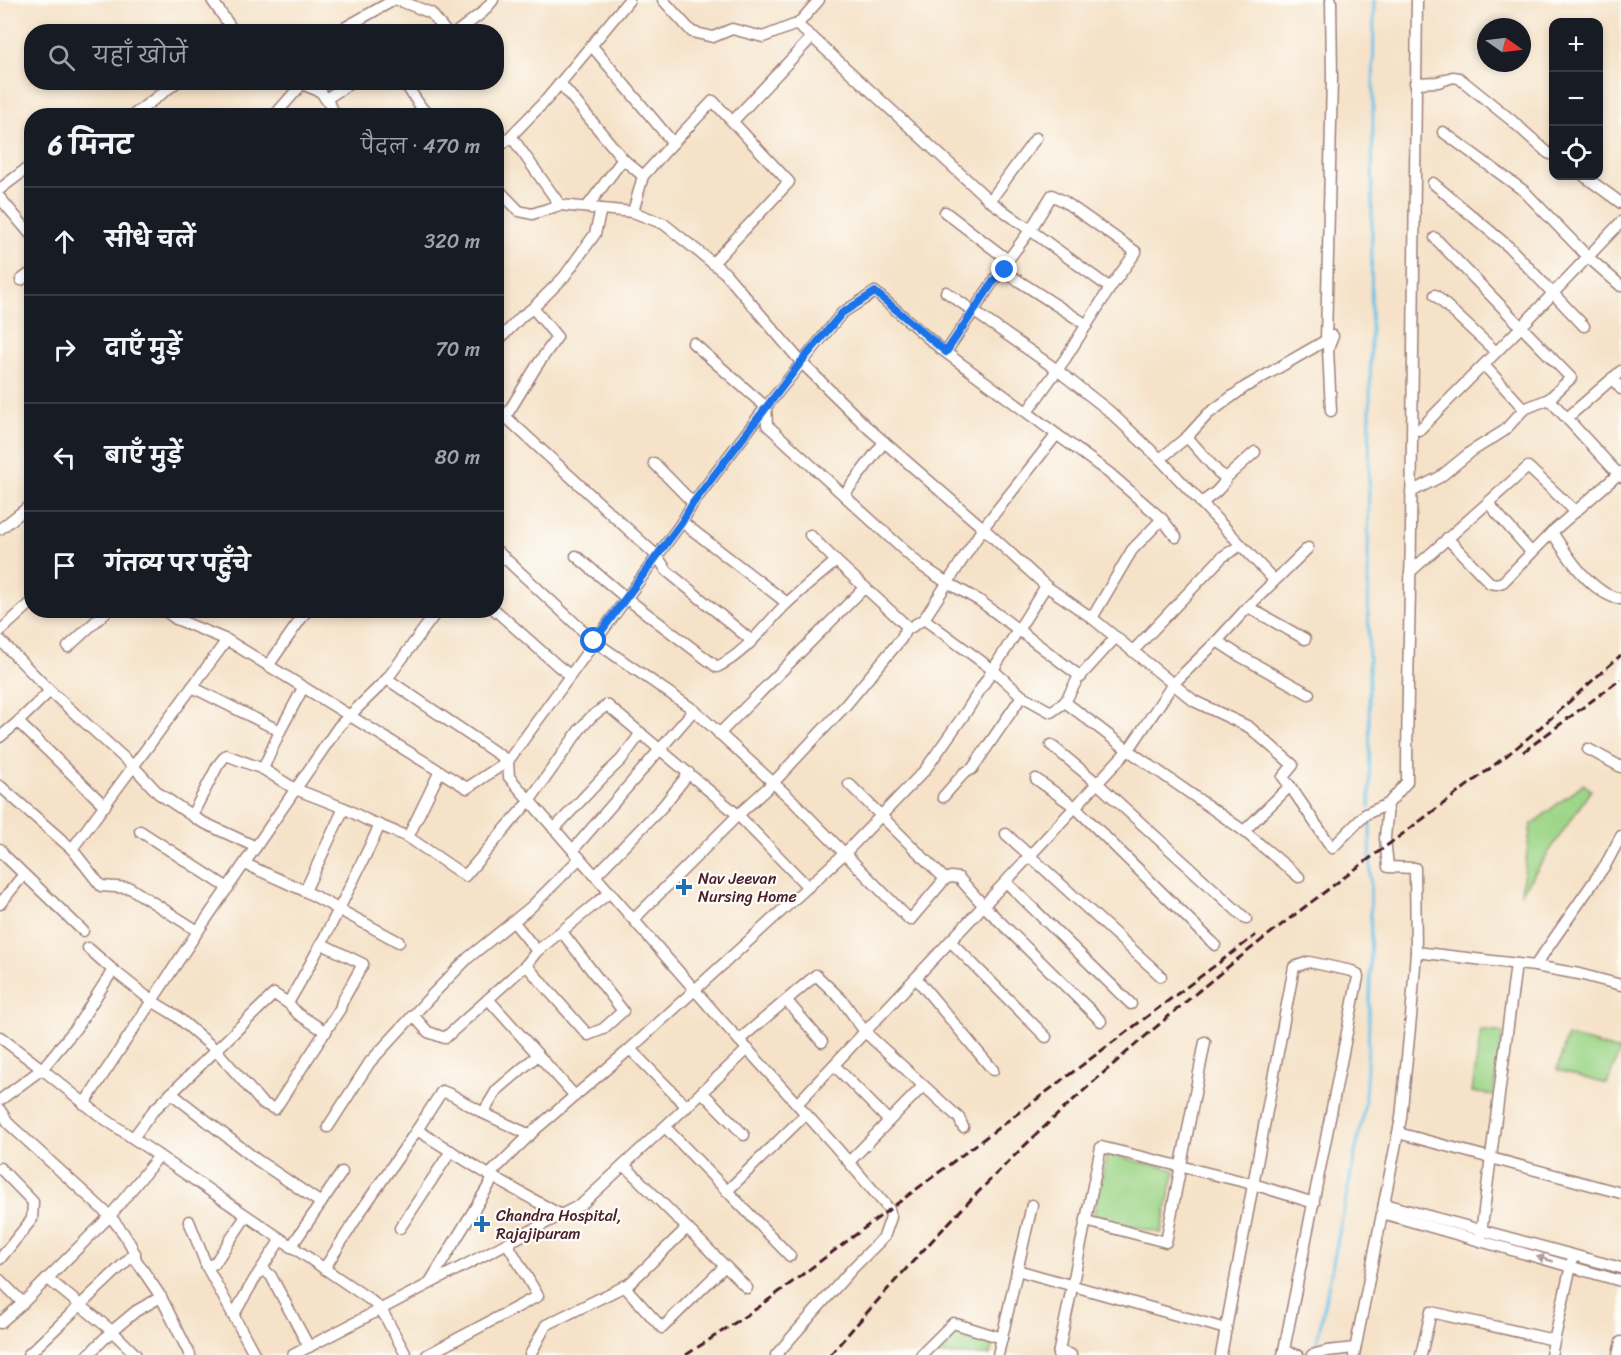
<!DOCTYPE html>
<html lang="hi">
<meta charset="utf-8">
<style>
:root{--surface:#171b24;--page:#242831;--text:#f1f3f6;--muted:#9ea1a6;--line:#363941}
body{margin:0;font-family:Sriracha,"Playpen Sans Deva",sans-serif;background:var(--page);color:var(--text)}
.controls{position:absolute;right:18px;top:18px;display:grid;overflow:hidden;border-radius:12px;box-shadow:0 3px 9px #0003}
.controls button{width:54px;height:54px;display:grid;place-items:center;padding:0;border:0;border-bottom:2px solid var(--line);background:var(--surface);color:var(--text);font:30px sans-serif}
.compass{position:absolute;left:1477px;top:18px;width:54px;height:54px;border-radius:50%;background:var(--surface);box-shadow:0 3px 9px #0003;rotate:104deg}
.stop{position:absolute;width:18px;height:18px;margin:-14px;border:4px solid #1a73e8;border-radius:50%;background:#fff}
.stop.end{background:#1a73e8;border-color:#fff;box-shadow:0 2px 6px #0008}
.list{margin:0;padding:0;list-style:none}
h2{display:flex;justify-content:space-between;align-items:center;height:78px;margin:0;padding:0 24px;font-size:26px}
h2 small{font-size:20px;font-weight:400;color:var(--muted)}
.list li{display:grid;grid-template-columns:39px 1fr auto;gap:18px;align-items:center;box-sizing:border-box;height:108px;padding:0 24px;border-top:2px solid var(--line)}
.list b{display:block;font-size:22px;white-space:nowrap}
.list em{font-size:20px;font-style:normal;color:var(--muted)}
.icon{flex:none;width:33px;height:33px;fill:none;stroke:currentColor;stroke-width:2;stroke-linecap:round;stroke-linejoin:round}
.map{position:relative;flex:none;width:1621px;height:1355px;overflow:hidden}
.search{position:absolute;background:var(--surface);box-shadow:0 3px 9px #0003;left:24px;top:24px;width:480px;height:66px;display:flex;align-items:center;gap:15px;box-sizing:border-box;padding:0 21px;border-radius:24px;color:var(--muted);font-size:22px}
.panel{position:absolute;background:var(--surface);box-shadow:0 3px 9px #0003;left:24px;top:108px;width:480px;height:510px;border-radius:24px}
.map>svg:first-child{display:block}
.green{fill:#9dd688;stroke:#747a5a;stroke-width:1.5}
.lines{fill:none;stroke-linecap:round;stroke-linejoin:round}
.stream{stroke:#6ac1e7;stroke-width:3}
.minor-casing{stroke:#a0807a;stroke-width:13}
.minor{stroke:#fff;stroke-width:10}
.rail{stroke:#4a1f2b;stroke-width:3;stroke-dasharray:9 4.5;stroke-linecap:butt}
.oneway{fill:#ae9aa0}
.route{stroke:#1a73e8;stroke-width:8}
.poi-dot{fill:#1f6fb2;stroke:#fdfcf7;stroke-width:2}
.labels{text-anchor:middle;stroke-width:4.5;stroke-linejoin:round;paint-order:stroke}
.poi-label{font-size:16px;fill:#4a1f2b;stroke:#fdfcf7;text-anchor:start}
</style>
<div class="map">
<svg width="1621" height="1355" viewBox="0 0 1621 1355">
<rect width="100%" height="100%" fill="#fdfcf7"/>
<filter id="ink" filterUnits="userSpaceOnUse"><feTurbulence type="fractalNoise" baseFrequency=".0167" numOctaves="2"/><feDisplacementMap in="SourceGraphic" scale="12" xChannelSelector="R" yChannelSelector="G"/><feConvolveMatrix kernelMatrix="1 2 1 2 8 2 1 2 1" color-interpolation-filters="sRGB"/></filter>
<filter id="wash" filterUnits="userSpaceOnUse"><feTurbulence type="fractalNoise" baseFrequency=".008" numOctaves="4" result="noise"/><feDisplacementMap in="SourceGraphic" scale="24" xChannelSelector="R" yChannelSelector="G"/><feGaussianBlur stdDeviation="1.35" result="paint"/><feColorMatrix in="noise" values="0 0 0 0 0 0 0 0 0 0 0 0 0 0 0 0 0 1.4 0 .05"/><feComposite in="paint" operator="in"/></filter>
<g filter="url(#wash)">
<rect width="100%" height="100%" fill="#f5e2c8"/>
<g class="green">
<path d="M1583,784L1591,790L1521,893L1531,825Z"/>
<path d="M1481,1030L1503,1033L1493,1095L1472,1092Z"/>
<path d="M1567,1036L1620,1051L1607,1084L1557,1070Z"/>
<path d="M1107,1154L1175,1170L1161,1233L1093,1217Z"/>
<path d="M954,1329L993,1341L990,1355H928Z"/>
</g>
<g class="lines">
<g class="stream">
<path d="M1370,808L1368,554L1371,329L1374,0"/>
<path d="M1315,1352L1364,1109C1372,1011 1371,913 1370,815"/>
</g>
</g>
</g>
<g filter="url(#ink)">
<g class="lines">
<defs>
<g id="minor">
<path d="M212,0L234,32"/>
<path d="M398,0L431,13L446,32"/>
<path d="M629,0L547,99L511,136L560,205L633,212L664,224L725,273L801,362L867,427L983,528L1046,586L1092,618L1194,701L1249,727L1293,765L1283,777L1290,786"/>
<path d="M663,0L692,32L713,37L732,29L763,37L794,25H797L812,37L733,121"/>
<path d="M797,25L819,0"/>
<path d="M337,32L394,0"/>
<path d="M457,32L483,12L493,0"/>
<path d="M812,37L990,201L1110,288"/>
<path d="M592,46L673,143"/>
<path d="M297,82L321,92L337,116"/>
<path d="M404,82L423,110L434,116"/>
<path d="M560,83L623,159L643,176"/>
<path d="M1415,83L1438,82L1453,77L1459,78L1510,119L1548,153L1554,155"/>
<path d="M326,99L352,82"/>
<path d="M132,116L177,82"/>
<path d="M213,116L214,115"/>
<path d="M274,116L302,84"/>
<path d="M1443,132L1524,191L1588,257L1621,286"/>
<path d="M496,150L511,136"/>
<path d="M1584,176L1621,203"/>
<path d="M1433,183L1509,247L1584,326"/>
<path d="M496,187L519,211L532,214L560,205"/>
<path d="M0,189L25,170L32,176"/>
<path d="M0,198L32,236"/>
<path d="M990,201L1036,138"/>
<path d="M587,207L623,159"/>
<path d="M633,212L643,176L673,143L713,101L789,182L713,263"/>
<path d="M945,212L1004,257L1006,261L1004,268L1008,274L1087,325"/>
<path d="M21,280L32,272"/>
<path d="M946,292L1053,367"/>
<path d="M1435,295L1496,352"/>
<path d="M496,343L522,316L533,308L564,277L595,234L601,209"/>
<path d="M693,343L766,407L767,425L919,564L943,580L980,601L1081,677"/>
<path d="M946,352L1005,264L1031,229L1052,195L1065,202L1136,252L1110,288L1065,359L1027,412"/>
<path d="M1484,365L1524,409"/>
<path d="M1057,370L1108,410L1160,459L1274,580"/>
<path d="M1612,378L1621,389"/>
<path d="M1549,399L1621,477"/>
<path d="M496,408L657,556L667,571L752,641"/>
<path d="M1331,411L1328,349L1333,336L1326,340L1332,78L1331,0"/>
<path d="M506,416L536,367L557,337L533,308"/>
<path d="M1567,418L1621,371"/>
<path d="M1419,430L1521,327L1621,222"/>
<path d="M1187,437L1218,472L1226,478"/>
<path d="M1160,459L1187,437L1208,414L1245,387L1330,338"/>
<path d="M654,463L693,503"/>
<path d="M1411,492L1440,477L1472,451L1504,431L1524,409L1549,399L1571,378L1435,238"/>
<path d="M844,495L884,442"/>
<path d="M1201,503C1211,496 1222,489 1226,478L1255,452"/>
<path d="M1488,503L1531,552"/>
<path d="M682,522L787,603"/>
<path d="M0,529L32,504"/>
<path d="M1552,532C1566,554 1592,595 1621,599"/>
<path d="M810,535L836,561L909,628"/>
<path d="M1447,538L1490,583L1496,584L1503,582L1552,532L1621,472"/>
<path d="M496,550L594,641L694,710L793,801L910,920L945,879L951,877L959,878L984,906L1101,1021"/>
<path d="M576,556L626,598L717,667C746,653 764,626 786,604C802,589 820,575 836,561"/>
<path d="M1410,572L1528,467L1575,511"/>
<path d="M1248,607L1305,639"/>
<path d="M164,610L176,619L227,640"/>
<path d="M495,610L558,666L570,675"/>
<path d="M1092,618L1132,550L1162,519"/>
<path d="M924,619L993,670L1022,696L1051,712L1065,702L1077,680L1116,637"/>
<path d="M0,631L32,602"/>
<path d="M0,640L50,691L133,766L158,793L200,821L256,847"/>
<path d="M1217,641L1240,656L1309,694"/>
<path d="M68,647L108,610"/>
<path d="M1133,651L1222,557L1241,545"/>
<path d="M268,666L307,610"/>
<path d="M192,687L280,731"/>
<path d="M1065,702L1128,750L1244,831"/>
<path d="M18,722L105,806"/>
<path d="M719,734L865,587"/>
<path d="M0,737L18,722L50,691"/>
<path d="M1051,745L1097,783L1246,919"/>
<path d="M1588,749L1621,767"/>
<path d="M263,769L280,731L303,688"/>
<path d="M1036,779L1075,807L1215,945"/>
<path d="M849,784L945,879"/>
<path d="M0,786L72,849L227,640L467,788L508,761L387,679"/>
<path d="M943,797L964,773L972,769L1022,696"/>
<path d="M192,815L218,765L226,755L263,769L295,789L344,808L367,820L408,837L465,876L530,800L580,729L591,717L607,705L738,815L808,887"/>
<path d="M554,829L604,776L621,760L641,733"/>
<path d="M140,831L228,888"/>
<path d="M1006,834L1161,976"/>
<path d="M408,837L440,771"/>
<path d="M0,849L4,855L83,931"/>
<path d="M72,849L101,886L130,888L198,931"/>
<path d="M573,850L694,710"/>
<path d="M245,864L305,891L399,942"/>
<path d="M596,877L597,874L663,806L689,773"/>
<path d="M1299,877L1244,831L1290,786L1332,848L1366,814L1388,804L1407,782C1407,697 1410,613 1411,528C1412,352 1414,176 1417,0"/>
<path d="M1006,882L1131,1004"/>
<path d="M305,891L344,808"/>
<path d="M0,904L20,879"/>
<path d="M634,919L738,815L773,783L845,706L901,639L905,631L924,619L983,528L1054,438"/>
<path d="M513,921L537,951"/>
<path d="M950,941L1046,1037"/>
<path d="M88,948L113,970L152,1001L175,1015L216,1050L262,1103L275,1109L340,1009L342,1002L363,964L322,944"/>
<path d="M1416,952L1535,966L1579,974L1621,985"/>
<path d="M526,965L588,1035L603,1029L623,1011L562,932"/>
<path d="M1535,966L1606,864L1621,836"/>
<path d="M916,978L993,1070"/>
<path d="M488,999L575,1096"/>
<path d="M787,1001L822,1042"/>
<path d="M288,1003C322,946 351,885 380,825"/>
<path d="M413,1015L428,1032L445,1038L526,965L537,951L610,892"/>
<path d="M0,1037L42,1069L99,1115L369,1299L381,1309L406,1355"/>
<path d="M739,1040L816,975L843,1001L865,1032L959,1118L963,1127"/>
<path d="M630,1049L687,1107"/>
<path d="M834,1065L889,1121"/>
<path d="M702,1092L744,1135"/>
<path d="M171,1093L257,1160L321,1203"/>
<path d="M0,1100L42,1069L76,1028L113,970"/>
<path d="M84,1104L198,931L339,726L387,679L438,610"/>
<path d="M797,1104L971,919L1130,748L1173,684L1217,641L1248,607L1308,548"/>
<path d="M0,1110L10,1125L110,1216C120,1229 133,1243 136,1260L161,1297L190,1355"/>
<path d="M483,1113L497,1090L538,1055"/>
<path d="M328,1127L370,1062L432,995L468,958L531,907L580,858"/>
<path d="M665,1127L790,1256"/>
<path d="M417,1130L442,1091L452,1095L483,1113L530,1135"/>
<path d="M1398,1133L1621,1193"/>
<path d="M133,1138L153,1111L274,994L288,1003L298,1014L326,1032"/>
<path d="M849,1162L923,1086"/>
<path d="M624,1165L747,1288"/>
<path d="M0,1168L33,1202L32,1219L0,1259"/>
<path d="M727,1191L806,1114"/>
<path d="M1384,1204L1621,1268"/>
<path d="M1382,1213L1621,1281"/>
<path d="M561,1215L489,1175L537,1128L630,1049L845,853L925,770L966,712L1046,586"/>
<path d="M189,1221L207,1267L255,1355"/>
<path d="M1086,1221L1166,1242L1205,1042"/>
<path d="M400,1228L451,1151"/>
<path d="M1480,1241L1516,964"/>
<path d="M291,1247L342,1172"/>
<path d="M207,1267L215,1263L246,1216"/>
<path d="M262,1268L271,1276L309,1347"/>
<path d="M324,1269L361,1211L417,1130L489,1175"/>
<path d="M1017,1270L1226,1329"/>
<path d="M47,1278L112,1331L136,1355"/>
<path d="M0,1280L23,1303"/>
<path d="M430,1282L494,1177"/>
<path d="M624,1286L662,1328L725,1266"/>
<path d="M233,1316L254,1280L281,1239"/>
<path d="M0,1323L23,1303L110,1216L159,1156"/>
<path d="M1059,1351L1071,1355"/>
<path d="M1284,1351L1298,1355"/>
<path d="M28,1355L135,1253"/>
<path d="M88,1355L112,1331L136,1311L161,1297"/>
<path d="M293,1355L582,1204L748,1049"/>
<path d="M427,1355L538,1296L507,1243"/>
<path d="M530,1355L546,1325L629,1284L687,1228"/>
<path d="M776,1355L853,1268L884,1237L891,1217L889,1209L835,1146L721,1020L509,777L508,761L682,522L693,503L766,407L842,313L875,292L941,349L1109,473L1162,519L1176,537"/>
<path d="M921,1355L953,1323L1002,1338"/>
<path d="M998,1355L1032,1205"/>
<path d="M1058,1355L1101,1147L1253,1184L1314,1203"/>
<path d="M1221,1355L1294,967L1309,962L1352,971L1357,974L1358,977L1283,1355"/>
<path d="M1312,1355L1327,1351L1355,1348"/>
<path d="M1354,1355L1401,1118L1411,1017L1416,952L1415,868L1388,867L1385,838L1388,804"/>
<path d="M1421,1355L1431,1312L1554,1340"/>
<path d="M1551,1355L1572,1261"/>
<path d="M1618,1355L1621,1342"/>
</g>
</defs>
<use href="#minor" class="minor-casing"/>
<use href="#minor" class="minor"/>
<g class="rail">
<path d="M1523,752L1621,679"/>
<path d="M686,1355L759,1307L1256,935"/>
<path d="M830,1355C886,1290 943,1227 1003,1167C1065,1105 1133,1046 1201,989C1296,910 1398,839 1497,763C1540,730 1580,691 1621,655"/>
</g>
</g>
<defs><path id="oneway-solid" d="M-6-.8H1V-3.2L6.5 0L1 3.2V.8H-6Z" transform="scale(1.5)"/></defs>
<use class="oneway" href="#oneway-solid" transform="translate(1545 1259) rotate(-164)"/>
</g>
<g class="lines" filter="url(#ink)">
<path class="route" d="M594,641L682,522L693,503L801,362L842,313L875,292L946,352L1005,264V270"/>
</g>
<g class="poi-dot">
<path d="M681 878h6v6h6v6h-6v6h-6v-6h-6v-6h6z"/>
<path d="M479 1215h6v6h6v6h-6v6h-6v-6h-6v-6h6z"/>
</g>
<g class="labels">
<g class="poi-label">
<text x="698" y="884">Nav Jeevan<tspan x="698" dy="18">Nursing Home</tspan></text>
<text x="496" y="1221">Chandra Hospital,<tspan x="496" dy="18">Rajajipuram</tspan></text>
</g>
</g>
</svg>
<div class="controls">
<button>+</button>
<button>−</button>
<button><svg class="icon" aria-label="locate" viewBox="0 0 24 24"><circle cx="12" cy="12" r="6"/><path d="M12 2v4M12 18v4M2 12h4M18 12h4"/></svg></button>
</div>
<svg class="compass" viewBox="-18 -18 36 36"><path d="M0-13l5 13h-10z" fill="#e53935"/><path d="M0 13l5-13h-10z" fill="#9ea1a6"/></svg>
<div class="stop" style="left:594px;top:641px"></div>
<div class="stop end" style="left:1005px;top:270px"></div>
<div class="search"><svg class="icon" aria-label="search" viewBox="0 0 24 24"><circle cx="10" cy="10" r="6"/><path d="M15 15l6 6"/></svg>यहाँ खोजें</div>
<section class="panel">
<h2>6 मिनट<small>पैदल · 470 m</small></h2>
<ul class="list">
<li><svg class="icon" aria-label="ahead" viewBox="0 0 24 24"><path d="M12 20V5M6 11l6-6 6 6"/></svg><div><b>सीधे चलें</b></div><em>320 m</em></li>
<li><svg class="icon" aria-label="right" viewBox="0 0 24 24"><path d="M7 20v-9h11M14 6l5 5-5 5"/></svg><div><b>दाएँ मुड़ें</b></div><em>70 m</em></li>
<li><svg class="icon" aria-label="left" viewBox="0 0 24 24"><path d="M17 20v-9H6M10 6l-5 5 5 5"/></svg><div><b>बाएँ मुड़ें</b></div><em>80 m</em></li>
<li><svg class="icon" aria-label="arrive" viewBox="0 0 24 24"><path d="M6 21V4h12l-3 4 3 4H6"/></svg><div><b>गंतव्य पर पहुँचे</b></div></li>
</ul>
</section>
</div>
